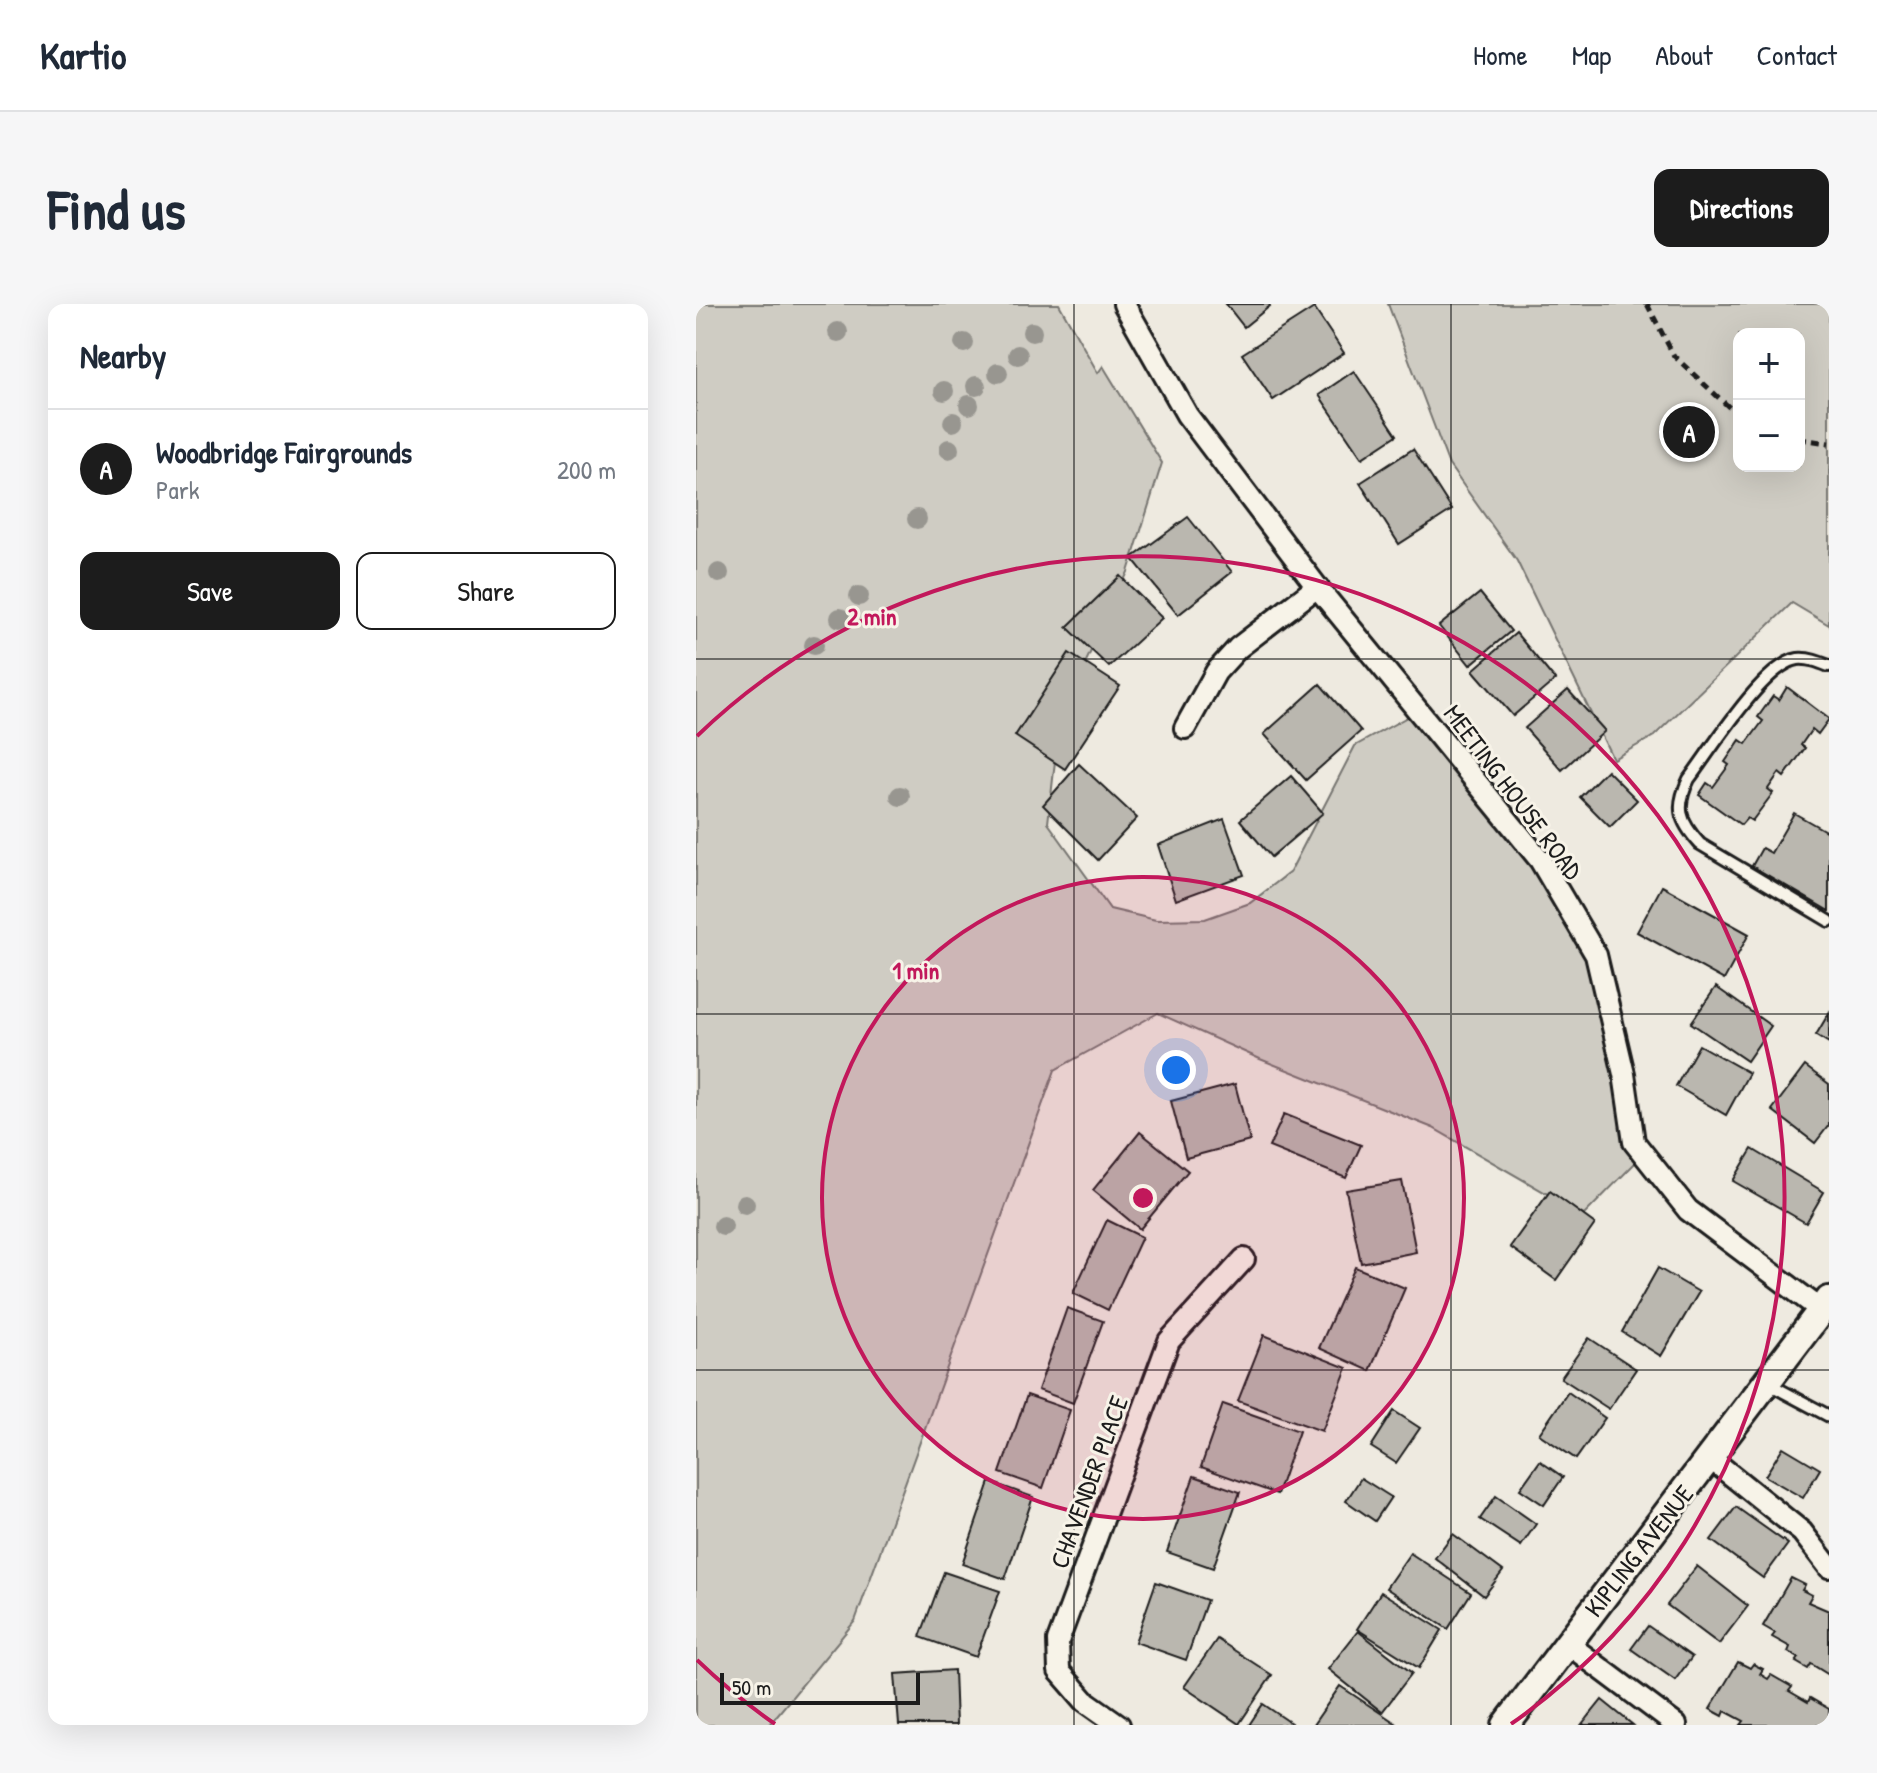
<!DOCTYPE html>
<meta charset="utf-8">
<style>
:root{--surface:#fff;--page:#f6f6f7;--text:#1f2937;--muted:#747a83;--line:#e0e1e3;--accent:#1c1c1c}
body{margin:0;font-family:"Patrick Hand",sans-serif;background:var(--page);color:var(--text)}
.controls{position:absolute;right:24px;top:24px;display:grid;overflow:hidden;border-radius:16px;box-shadow:0 8px 32px #0002}
.controls button{width:72px;height:72px;display:grid;place-items:center;padding:0;border:0;border-bottom:2px solid var(--line);background:var(--surface);color:var(--text);font:40px sans-serif}
.scale{position:absolute;left:24px;bottom:20px;width:200px;box-sizing:border-box;padding-left:8px;border:4px solid #1c1c1c;border-top:0;font-size:22px;line-height:28px;white-space:nowrap;color:#1c1c1c;-webkit-text-stroke:6px #f7f3e8;paint-order:stroke}
.you{position:absolute;left:480px;top:766px;width:28px;height:28px;margin:-20px;border:6px solid #fff;border-radius:50%;background:#1a73e8;box-shadow:0 0 0 12px #1a73e833}
.badge{display:grid;place-items:center;width:52px;height:52px;border-radius:50%;background:var(--accent);color:#fff;font-size:26px;font-weight:700}
.pin{position:absolute;translate:-50% -50%;border:4px solid #fff;box-shadow:0 2px 8px #0006}
.list{margin:0;padding:0;list-style:none}
h2{display:flex;justify-content:space-between;align-items:center;height:104px;margin:0;padding:0 32px;font-size:34px}
h2 small{font-size:26px;font-weight:400;color:var(--muted)}
.list li{display:grid;grid-template-columns:52px 1fr auto;gap:24px;align-items:center;box-sizing:border-box;height:120px;padding:0 32px;border-top:2px solid var(--line)}
.list b{display:block;font-size:30px;white-space:nowrap}
.list p{margin:0;font-size:26px;white-space:nowrap;color:var(--muted)}
.list em{font-size:26px;font-style:normal;color:var(--muted)}
.actions{display:flex;gap:16px;padding:24px 32px}
.actions a{flex:1;padding:18px 0;border:2px solid var(--accent);border-radius:16px;text-align:center;font-size:28px;color:var(--accent)}
.actions .main{background:var(--accent);color:#fff}
.map{position:relative;flex:none;width:1133px;height:1421px;overflow:hidden;border-radius:16px}
header{display:flex;align-items:center;gap:48px;box-sizing:border-box;height:112px;padding:0 40px;background:var(--surface);border-bottom:2px solid var(--line)}
header strong{font-size:38px}
nav{display:flex;gap:44px;margin-inline-start:auto;font-size:28px}
.intro{display:flex;align-items:center;justify-content:space-between;box-sizing:border-box;height:192px;padding:0 48px}
h1{margin:0;font-size:56px}
.button{padding:20px 36px;border-radius:16px;background:var(--accent);color:#fff;font-size:28px;font-weight:700}
main{display:flex;gap:48px;padding:0 48px}
aside{flex:1;background:var(--surface);border-radius:16px;box-shadow:0 8px 32px #0002}
.map>svg:first-child{display:block}
.green{fill:#cfccc3;stroke:#767470;stroke-width:2;fill-rule:evenodd}
.building{fill:#bab7af;stroke:#1c1c1c;stroke-width:2}
.lines{fill:none;stroke-linecap:round;stroke-linejoin:round}
.service-casing{stroke:#1c1c1c;stroke-width:16}
.minor-casing{stroke:#1c1c1c;stroke-width:26}
.tertiary-casing{stroke:#1c1c1c;stroke-width:32}
.path{stroke:#1c1c1c;stroke-width:5;stroke-dasharray:8 6;stroke-linecap:butt}
.service{stroke:#f7f3e8;stroke-width:10}
.minor{stroke:#f7f3e8;stroke-width:20}
.tertiary{stroke:#f7f3e8;stroke-width:26}
.tree{fill:#989690}
.grid{fill:none;stroke:#1c1c1c;stroke-width:2;stroke-opacity:0.55}
.ring{fill:none;stroke:#c2185b;stroke-width:4}
.labels{text-anchor:middle;stroke-width:6;stroke-linejoin:round;paint-order:stroke}
.street-label{font-size:26px;fill:#1c1c1c;stroke:#f7f3e8}
.centre{fill:#c2185b;stroke:#f7f3e8;stroke-width:4}
.ring-label{font-size:24px;text-anchor:middle;font-weight:bold;fill:#c2185b;stroke:#f7f3e8;stroke-width:6;stroke-linejoin:round;paint-order:stroke}
</style>
<header>
<strong>Kartio</strong>
<nav><a>Home</a><a>Map</a><a>About</a><a>Contact</a></nav>
</header>
<div class="intro"><h1>Find us</h1><a class="button">Directions</a></div>
<main>
<aside>
<h2>Nearby<small></small></h2>
<ul class="list">
<li><span class="badge">A</span><div><b>Woodbridge Fairgrounds</b><p>Park</p></div><em>200 m</em></li>
</ul>
<div class="actions"><a class="main">Save</a><a>Share</a></div>
</aside>
<div class="map">
<svg width="1133" height="1421" viewBox="0 0 1133 1421">
<rect width="100%" height="100%" fill="#eeeae0"/>
<filter id="ink" filterUnits="userSpaceOnUse"><feTurbulence type="fractalNoise" baseFrequency=".0125" numOctaves="2"/><feDisplacementMap in="SourceGraphic" scale="16" xChannelSelector="R" yChannelSelector="G"/><feConvolveMatrix kernelMatrix="1 2 1 2 8 2 1 2 1" color-interpolation-filters="sRGB"/></filter>
<g filter="url(#ink)">
<g class="green">
<path d="M0,0H363L402,69L407,62L466,159L432,268L364,413L352,519L414,605L460,616L509,615L554,599L594,568L659,442L731,402L892,626L946,852L888,911L737,824L564,755L462,709L359,766L159,1317L73,1421H0Z"/>
<path d="M692,0H1133V321L1096,299L958,432L917,455L821,257L753,161ZM1043,30H1103V162H1043Z"/>
</g>
<g class="building">
<path d="M530,0H573L574,2L548,23Z"/>
<path d="M618,4L648,49L577,96L546,50Z"/>
<path d="M658,67L701,131L666,154L623,91Z"/>
<path d="M717,145L756,206L703,240L664,179Z"/>
<path d="M492,213L536,268L482,311L436,254Z"/>
<path d="M424,272L466,314L413,363L371,323Z"/>
<path d="M784,289L815,327L774,361L743,322Z"/>
<path d="M820,329L859,376L817,412L777,366Z"/>
<path d="M373,349L424,382L369,465L319,432Z"/>
<path d="M624,380L665,427L610,476L568,430Z"/>
<path d="M1091,383L1133,415L1122,430L1116,425L1105,441L1109,444L1088,473L1083,469L1072,485L1077,489L1056,517L1051,514L1045,521L1003,491L1011,479L1017,483L1033,461L1029,458L1044,436L1050,440L1067,417L1062,413L1077,392L1083,396Z"/>
<path d="M872,386L909,427L866,466L829,424Z"/>
<path d="M383,460L441,514L402,556L347,501Z"/>
<path d="M911,466L941,496L914,523L884,493Z"/>
<path d="M595,472L627,509L575,553L544,516Z"/>
<path d="M1098,509L1133,529V607L1056,562L1066,544L1075,549Z"/>
<path d="M528,515L548,571L480,596L462,541Z"/>
<path d="M966,582L1053,630L1028,676L941,628Z"/>
<path d="M1020,683L1075,722L1051,757L995,719Z"/>
<path d="M1133,709V739L1120,731Z"/>
<path d="M1003,741L1053,769L1030,811L980,782Z"/>
<path d="M1109,762L1133,780V821L1119,839L1076,806Z"/>
<path d="M539,780L554,837L490,854L475,797Z"/>
<path d="M588,810L665,841L650,874L573,843Z"/>
<path d="M444,828L492,867L444,925L397,886Z"/>
<path d="M1056,845L1128,888L1110,919L1037,877Z"/>
<path d="M706,877L720,948L665,959L650,886Z"/>
<path d="M854,887L899,920L860,976L814,943Z"/>
<path d="M411,916L446,933L412,1006L377,989Z"/>
<path d="M659,963L709,984L674,1067L623,1044Z"/>
<path d="M962,964L1003,988L965,1052L926,1028Z"/>
<path d="M371,1004L407,1017L377,1099L342,1086Z"/>
<path d="M568,1031L651,1064L626,1127L542,1097Z"/>
<path d="M893,1034L940,1065L913,1105L865,1074Z"/>
<path d="M872,1088L909,1114L880,1155L843,1130Z"/>
<path d="M331,1091L374,1106L347,1184L304,1169Z"/>
<path d="M527,1100L603,1127L581,1190L505,1163Z"/>
<path d="M698,1107L724,1124L700,1159L675,1143Z"/>
<path d="M1087,1143L1124,1165L1107,1194L1069,1172Z"/>
<path d="M844,1157L867,1173L848,1201L824,1185Z"/>
<path d="M498,1172L544,1188L517,1264L471,1248Z"/>
<path d="M665,1174L695,1193L679,1217L650,1197Z"/>
<path d="M294,1178L337,1193L309,1275L266,1260Z"/>
<path d="M800,1192L840,1220L825,1242L784,1215Z"/>
<path d="M1040,1203L1092,1240L1067,1274L1015,1236Z"/>
<path d="M757,1230L807,1267L788,1292L739,1254Z"/>
<path d="M714,1249L775,1289L752,1325L690,1284Z"/>
<path d="M1001,1262L1052,1302L1023,1340L971,1301Z"/>
<path d="M248,1268L304,1287L280,1353L224,1333Z"/>
<path d="M1095,1274L1109,1281L1106,1286L1116,1291L1112,1298L1133,1307V1371L1115,1360L1112,1365L1100,1358L1103,1354L1092,1348L1094,1343L1076,1333L1079,1329L1067,1322Z"/>
<path d="M460,1278L511,1296L490,1356L439,1338Z"/>
<path d="M685,1288L746,1326L723,1364L661,1325Z"/>
<path d="M952,1322L996,1353L979,1376L935,1345Z"/>
<path d="M662,1327L716,1369L686,1408L632,1365Z"/>
<path d="M521,1335L576,1371L543,1420L488,1383Z"/>
<path d="M1042,1358L1054,1364L1057,1360L1067,1365L1064,1370L1072,1375L1075,1371L1096,1383L1093,1387L1112,1398L1114,1394L1133,1405V1421H1045L1048,1417L1029,1407L1027,1412L1014,1405Z"/>
<path d="M258,1366L260,1421H203L199,1370Z"/>
<path d="M644,1382L701,1420V1421H617Z"/>
<path d="M906,1396L937,1421H886Z"/>
<path d="M567,1400L595,1419L594,1421H553Z"/>
</g>
<g class="lines">
<defs>
<g id="service">
<path d="M1133,362C1123,358 1113,354 1102,355C1068,360 1015,446 993,475C979,503 983,517 1004,540L1133,617"/>
<path d="M1071,1079L1133,1112"/>
</g>
<g id="minor">
<path d="M428,0L491,111L621,283L844,556L900,651L928,770L938,838L992,906L1125,1006"/>
<path d="M489,424L520,368L542,344L621,283"/>
<path d="M1014,1154L1106,1228L1133,1263"/>
<path d="M872,1340L980,1421"/>
<path d="M423,1421L389,1397L363,1367L362,1337L473,1037L548,955"/>
</g>
<path id="tertiary" d="M810,1421L1133,996"/>
</defs>
<use href="#service" class="service-casing"/>
<use href="#minor" class="minor-casing"/>
<use href="#tertiary" class="tertiary-casing"/>
<g class="path">
<path d="M951,0L978,52L1035,105L1043,108"/>
<path d="M1103,135L1133,139"/>
</g>
<use href="#service" class="service"/>
<use href="#minor" class="minor"/>
<use href="#tertiary" class="tertiary"/>
</g>
<g class="tree">
<circle cx="142" cy="28" r="10"/>
<circle cx="336" cy="28" r="10"/>
<circle cx="268" cy="39" r="10"/>
<circle cx="322" cy="51" r="10"/>
<circle cx="302" cy="69" r="10"/>
<circle cx="280" cy="82" r="10"/>
<circle cx="248" cy="87" r="10"/>
<circle cx="273" cy="101" r="10"/>
<circle cx="257" cy="118" r="10"/>
<circle cx="253" cy="145" r="10"/>
<circle cx="221" cy="215" r="10"/>
<circle cx="23" cy="269" r="10"/>
<circle cx="163" cy="292" r="10"/>
<circle cx="144" cy="314" r="10"/>
<circle cx="118" cy="341" r="10"/>
<circle cx="204" cy="492" r="10"/>
<circle cx="49" cy="900" r="10"/>
<circle cx="27" cy="922" r="10"/>
</g>
</g>
<path class="grid" d="M378,0V1421M755,0V1421M0,355H1133M0,710H1133M0,1066H1133"/>
<circle cx="447" cy="894" r="321" fill="#c2185b" fill-opacity=".12"/>
<g class="ring">
<circle cx="447" cy="894" r="321"/>
<path d="M79 1420A642 642 0 0 1 1 1356M1 432A642 642 0 1 1 815 1420"/>
</g>
<g class="labels">
<g class="street-label">
<text transform="translate(817 488) rotate(53)" y="9">MEETING HOUSE ROAD</text>
<text transform="translate(393 1178) rotate(-70)" y="9">CHAVENDER PLACE</text>
<text transform="translate(943 1247) rotate(-52)" y="9">KIPLING AVENUE</text>
</g>
</g>
<circle cx="447" cy="894" r="12" class="centre"/>
<g class="ring-label">
<text x="176" y="321">2 min</text>
<text x="220" y="675">1 min</text>
</g>
</svg>
<div class="controls">
<button>+</button>
<button>−</button>
</div>
<div class="scale">50 m</div>
<div class="you"></div>
<div class="pin badge" style="left:993px;top:128px">A</div>
</div>
</main>
